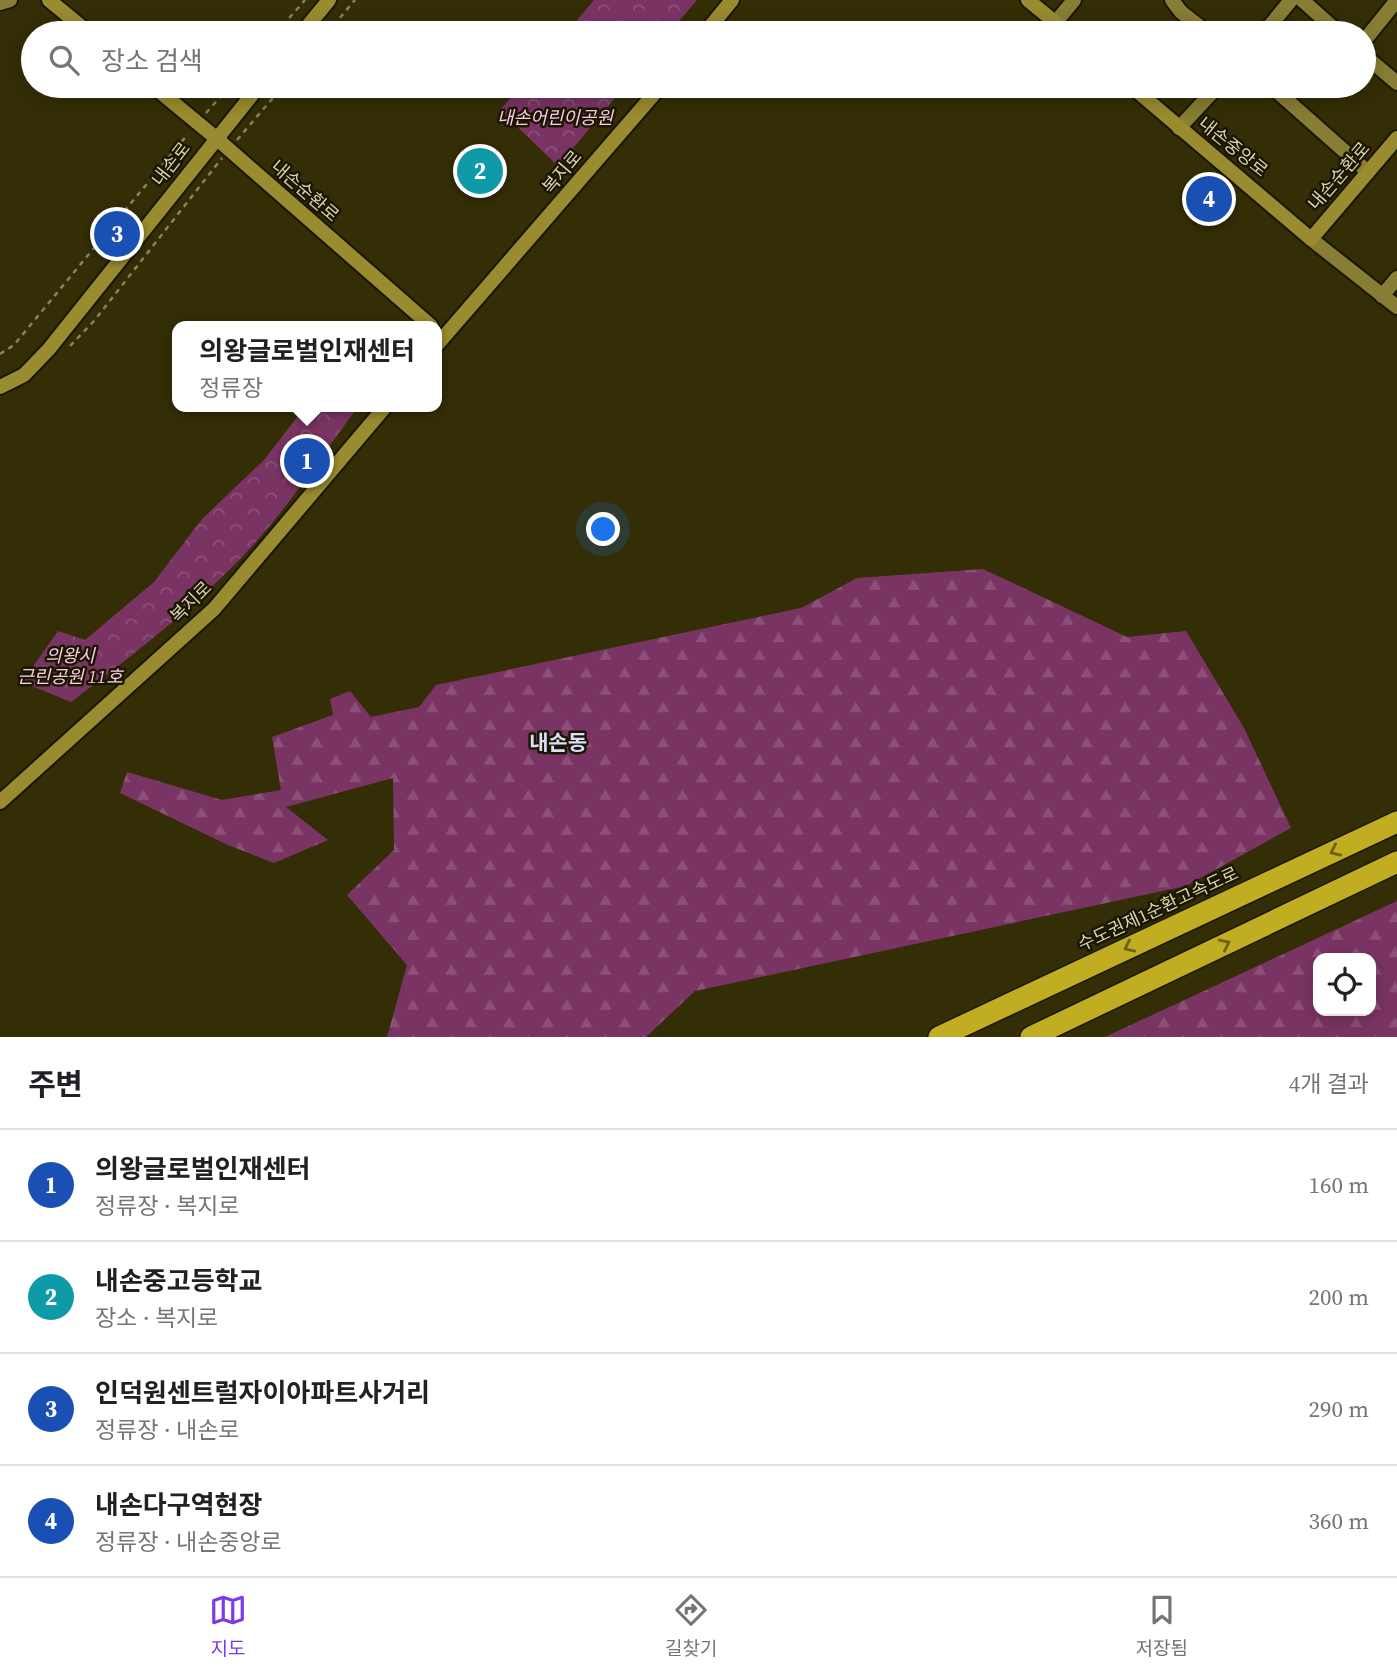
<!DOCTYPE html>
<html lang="ko">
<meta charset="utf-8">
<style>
:root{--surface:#fff;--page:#f6f6f6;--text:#202124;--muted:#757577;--line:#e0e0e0;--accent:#7c3aed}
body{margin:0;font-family:"Source Serif 4","Noto Sans KR",serif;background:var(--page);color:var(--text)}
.controls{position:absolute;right:21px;bottom:21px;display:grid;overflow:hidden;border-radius:14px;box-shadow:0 4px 18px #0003}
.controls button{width:63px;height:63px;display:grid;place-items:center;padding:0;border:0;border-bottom:2px solid var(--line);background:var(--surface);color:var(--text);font:35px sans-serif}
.you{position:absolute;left:604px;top:530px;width:24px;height:24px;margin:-18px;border:5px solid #fff;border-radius:50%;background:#1a73e8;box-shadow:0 0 0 10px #1a73e833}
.badge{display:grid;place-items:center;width:46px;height:46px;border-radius:50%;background:var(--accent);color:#fff;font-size:23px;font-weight:700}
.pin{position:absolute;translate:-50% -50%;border:4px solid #fff;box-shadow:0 2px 7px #0006}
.popup{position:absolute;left:172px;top:321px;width:270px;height:91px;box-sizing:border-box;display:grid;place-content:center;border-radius:14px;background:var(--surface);filter:drop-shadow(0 2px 5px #0005);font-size:23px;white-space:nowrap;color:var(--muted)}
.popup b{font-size:26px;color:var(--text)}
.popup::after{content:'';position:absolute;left:50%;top:100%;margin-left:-14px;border:14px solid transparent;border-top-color:var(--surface)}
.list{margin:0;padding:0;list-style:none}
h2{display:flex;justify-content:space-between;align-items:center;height:91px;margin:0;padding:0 28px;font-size:30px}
h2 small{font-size:23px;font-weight:400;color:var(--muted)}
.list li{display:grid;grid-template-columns:46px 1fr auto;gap:21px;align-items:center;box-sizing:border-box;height:112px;padding:0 28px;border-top:2px solid var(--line)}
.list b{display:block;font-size:26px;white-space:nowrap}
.list p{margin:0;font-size:23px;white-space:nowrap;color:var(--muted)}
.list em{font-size:23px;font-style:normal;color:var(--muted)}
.icon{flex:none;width:38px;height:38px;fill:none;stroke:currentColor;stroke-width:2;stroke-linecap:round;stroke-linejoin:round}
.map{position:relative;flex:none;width:1397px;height:1037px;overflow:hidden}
.search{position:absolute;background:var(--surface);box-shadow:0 4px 18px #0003;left:21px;right:21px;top:21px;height:77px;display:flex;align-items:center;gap:18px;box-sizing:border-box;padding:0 24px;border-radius:38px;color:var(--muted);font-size:26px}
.sheet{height:539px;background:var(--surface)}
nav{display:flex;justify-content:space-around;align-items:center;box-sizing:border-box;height:98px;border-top:2px solid var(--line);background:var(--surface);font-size:19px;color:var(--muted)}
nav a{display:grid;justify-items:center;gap:4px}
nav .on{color:var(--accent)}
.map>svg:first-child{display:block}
.forest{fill:url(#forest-firs);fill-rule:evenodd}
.park{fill:url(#park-crowns)}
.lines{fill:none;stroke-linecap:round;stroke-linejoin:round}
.street-casing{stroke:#1a1602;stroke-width:18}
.secondary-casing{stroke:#1a1602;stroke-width:18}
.highway-casing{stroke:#1a1602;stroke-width:24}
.path{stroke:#88835d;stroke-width:2.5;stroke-dasharray:5 5;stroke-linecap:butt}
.street{stroke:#887d34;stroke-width:14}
.secondary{stroke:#998b2f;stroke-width:14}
.highway{stroke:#c0ad22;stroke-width:21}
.oneway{stroke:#6e6211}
.labels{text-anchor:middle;stroke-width:5;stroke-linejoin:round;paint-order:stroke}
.park-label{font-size:18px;font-style:italic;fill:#facce8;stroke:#1b1600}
.street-label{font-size:18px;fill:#d8d3b0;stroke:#1b1600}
.quarter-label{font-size:21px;font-weight:bold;fill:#dbddfb;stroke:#1b1600}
</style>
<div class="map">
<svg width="1397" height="1037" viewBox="0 0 1397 1037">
<defs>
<pattern id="forest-firs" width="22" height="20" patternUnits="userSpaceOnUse" patternTransform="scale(1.75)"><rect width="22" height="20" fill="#7a3464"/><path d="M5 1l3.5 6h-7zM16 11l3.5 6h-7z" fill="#8c5078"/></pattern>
<pattern id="park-crowns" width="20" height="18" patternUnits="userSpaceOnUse" patternTransform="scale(1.75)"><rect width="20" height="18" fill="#7a3464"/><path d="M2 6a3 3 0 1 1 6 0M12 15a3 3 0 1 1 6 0" fill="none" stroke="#8c5078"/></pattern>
</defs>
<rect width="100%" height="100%" fill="#342e06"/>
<g class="forest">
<path d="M983,569L1127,637L1186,631L1244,728L1291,828L1186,886L695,991L646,1037H387L407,965L347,895L394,850L393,778L286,807L328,840L274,863L228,845L120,793L127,772L222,800L281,790L272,737L333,715L330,699L350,691L371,717L419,707L436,685L801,608L857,578Z"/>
<path d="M1397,901V1037H1105ZM1318,958H1371V1011H1318Z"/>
</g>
<g class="park">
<path d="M594,0H697L669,33H566Z"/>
<path d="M521,86H625L558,166L500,110Z"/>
<path d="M305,407H358C326,449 296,496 261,536C206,599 138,651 71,702L22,682L58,631L85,640L154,582L202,519L264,460Z"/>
</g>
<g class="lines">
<defs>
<g id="street">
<path d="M1172,0L1181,12L1208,33"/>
<path d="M1302,0L1339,33"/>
<path d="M0,3L10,0"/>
<path d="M1055,23L1074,0"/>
<path d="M1264,33L1291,0"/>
<path d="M1364,41L1397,0"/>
<path d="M1364,55L1397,83"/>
<path d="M1271,86L1368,172"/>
<path d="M1179,128L1218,86"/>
<path d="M1311,239L1397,307"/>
<path d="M1382,296L1397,278"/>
</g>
<g id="secondary">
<path d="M49,0L89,33"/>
<path d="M1028,0L1068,33"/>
<path d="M302,33L329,0"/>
<path d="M705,33L732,0"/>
<path d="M153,86L216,138L431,326"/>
<path d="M1131,86L1311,239L1397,138"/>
<path d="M436,346L661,86"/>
<path d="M0,387L24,375L49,349L259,86"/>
<path d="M0,802L214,609L385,407"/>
</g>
<g id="highway">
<path d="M939,1037L1397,822"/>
<path d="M1031,1037L1397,862"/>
</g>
</defs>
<use href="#street" class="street-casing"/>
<use href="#secondary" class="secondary-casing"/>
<use href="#highway" class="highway-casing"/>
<g class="path">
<path d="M276,33L305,0"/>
<path d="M327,33L355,0"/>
<path d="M206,113L230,86"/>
<path d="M237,140L283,86"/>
<path d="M70,346L94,321L222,158"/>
<path d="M0,354L14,345L188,134"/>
</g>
<use href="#street" class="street"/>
<use href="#secondary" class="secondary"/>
<use href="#highway" class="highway"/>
</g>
<defs><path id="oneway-chevron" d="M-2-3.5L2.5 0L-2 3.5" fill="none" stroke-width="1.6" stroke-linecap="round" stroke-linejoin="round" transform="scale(1.75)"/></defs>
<g class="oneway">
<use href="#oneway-chevron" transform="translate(1335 851) rotate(155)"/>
<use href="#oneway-chevron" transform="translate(1225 944) rotate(-26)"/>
<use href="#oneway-chevron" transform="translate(1129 947) rotate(155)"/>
</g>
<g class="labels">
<g class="park-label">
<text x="555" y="124">내손어린이공원</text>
<text x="70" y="662">의왕시<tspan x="70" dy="21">근린공원 11호</tspan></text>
</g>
<g class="street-label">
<text transform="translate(1233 147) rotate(39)" y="6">내손중앙로</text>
<text transform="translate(171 164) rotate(-52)" y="6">내손로</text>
<text transform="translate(562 172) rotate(-50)" y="6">복지로</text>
<text transform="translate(1339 176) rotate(-49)" y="6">내손순환로</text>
<text transform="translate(305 191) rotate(41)" y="6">내손순환로</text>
<text transform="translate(191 602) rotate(-45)" y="6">복지로</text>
<text transform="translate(1158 909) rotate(-25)" y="6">수도권제1순환고속도로</text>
</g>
<g class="quarter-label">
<text x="558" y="750">내손동</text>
</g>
</g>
</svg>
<div class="controls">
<button><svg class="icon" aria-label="locate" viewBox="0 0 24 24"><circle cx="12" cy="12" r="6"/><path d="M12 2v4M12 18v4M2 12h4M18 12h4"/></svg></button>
</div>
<div class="you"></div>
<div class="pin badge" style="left:307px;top:461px;background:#1a4fb4">1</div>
<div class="popup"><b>의왕글로벌인재센터</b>정류장</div>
<div class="pin badge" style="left:480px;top:171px;background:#0f9aa8">2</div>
<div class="pin badge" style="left:117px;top:234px;background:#1a4fb4">3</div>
<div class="pin badge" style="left:1209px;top:199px;background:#1a4fb4">4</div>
<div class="search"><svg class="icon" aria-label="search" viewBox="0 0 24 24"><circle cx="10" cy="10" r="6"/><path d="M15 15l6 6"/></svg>장소 검색</div>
</div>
<section class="sheet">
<h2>주변<small>4개 결과</small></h2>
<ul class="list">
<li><span class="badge" style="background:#1a4fb4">1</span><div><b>의왕글로벌인재센터</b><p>정류장 · 복지로</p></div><em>160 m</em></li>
<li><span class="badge" style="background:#0f9aa8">2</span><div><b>내손중고등학교</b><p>장소 · 복지로</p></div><em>200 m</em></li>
<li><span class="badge" style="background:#1a4fb4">3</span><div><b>인덕원센트럴자이아파트사거리</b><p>정류장 · 내손로</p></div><em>290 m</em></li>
<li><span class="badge" style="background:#1a4fb4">4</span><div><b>내손다구역현장</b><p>정류장 · 내손중앙로</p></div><em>360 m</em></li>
</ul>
</section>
<nav>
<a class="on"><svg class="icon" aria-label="map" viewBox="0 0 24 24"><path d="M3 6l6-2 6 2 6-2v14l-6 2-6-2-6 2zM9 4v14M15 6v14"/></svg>지도</a>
<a><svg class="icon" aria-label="directions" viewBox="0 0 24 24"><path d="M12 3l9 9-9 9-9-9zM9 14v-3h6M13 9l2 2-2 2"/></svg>길찾기</a>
<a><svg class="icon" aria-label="saved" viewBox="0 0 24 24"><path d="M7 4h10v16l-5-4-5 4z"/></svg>저장됨</a>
</nav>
